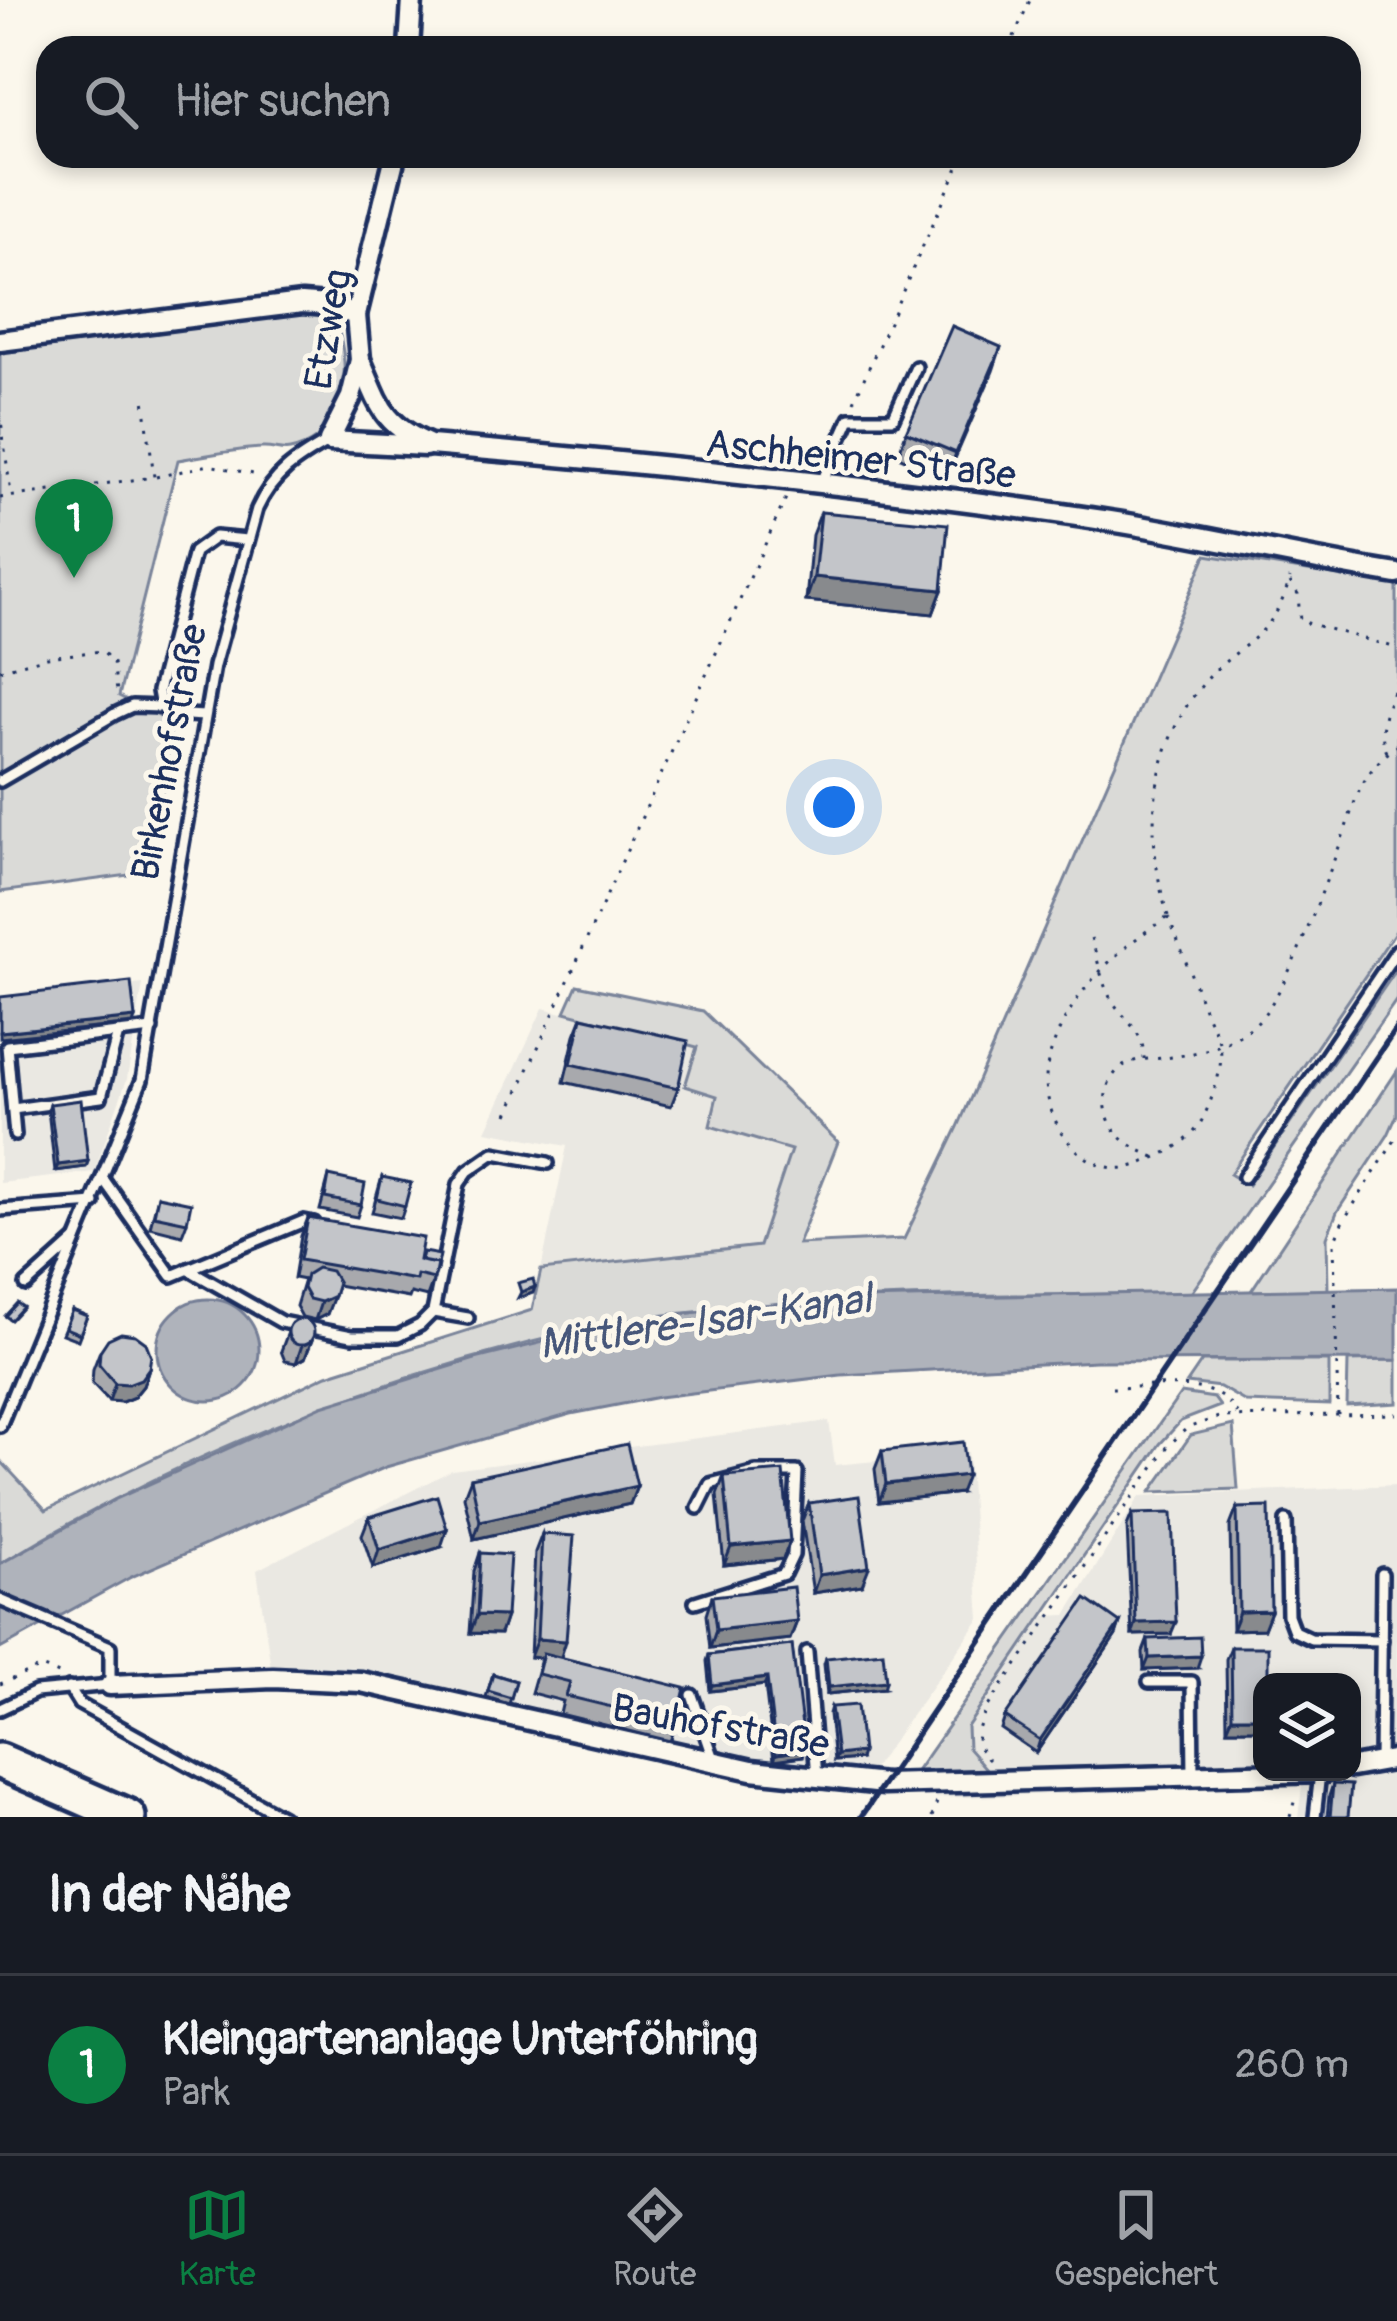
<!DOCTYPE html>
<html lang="de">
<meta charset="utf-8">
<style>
:root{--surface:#171b24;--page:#20242c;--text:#f1f3f6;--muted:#9ea1a6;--line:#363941;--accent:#0b8043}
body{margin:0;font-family:Pangolin,sans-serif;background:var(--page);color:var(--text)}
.controls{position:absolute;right:36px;bottom:36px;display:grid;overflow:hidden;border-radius:24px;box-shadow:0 6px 18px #0003}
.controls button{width:108px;height:108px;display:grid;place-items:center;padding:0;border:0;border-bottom:3px solid var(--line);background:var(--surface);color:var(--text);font:60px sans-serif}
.you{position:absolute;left:834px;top:807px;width:42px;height:42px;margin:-30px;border:9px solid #fff;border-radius:50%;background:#1a73e8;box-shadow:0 0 0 18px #1a73e833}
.badge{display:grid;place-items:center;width:78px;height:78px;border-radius:50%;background:var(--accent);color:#fff;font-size:39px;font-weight:700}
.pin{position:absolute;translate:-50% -99px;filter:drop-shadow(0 3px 6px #0008)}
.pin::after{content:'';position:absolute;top:63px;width:42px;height:36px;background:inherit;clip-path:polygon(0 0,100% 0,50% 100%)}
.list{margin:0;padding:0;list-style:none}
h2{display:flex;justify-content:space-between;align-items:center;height:156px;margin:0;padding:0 48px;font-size:51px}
h2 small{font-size:39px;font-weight:400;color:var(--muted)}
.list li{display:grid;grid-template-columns:78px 1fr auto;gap:36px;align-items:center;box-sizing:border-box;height:180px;padding:0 48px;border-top:3px solid var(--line)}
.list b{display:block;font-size:45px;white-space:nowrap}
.list p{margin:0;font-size:39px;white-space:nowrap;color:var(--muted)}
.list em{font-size:39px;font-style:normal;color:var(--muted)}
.icon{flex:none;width:66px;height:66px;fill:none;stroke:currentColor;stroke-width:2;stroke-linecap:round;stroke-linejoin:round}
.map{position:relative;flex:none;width:1397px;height:1817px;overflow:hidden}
.search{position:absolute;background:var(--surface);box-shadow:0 6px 18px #0003;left:36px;right:36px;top:36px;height:132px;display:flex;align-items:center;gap:30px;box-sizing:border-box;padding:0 42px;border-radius:36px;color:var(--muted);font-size:45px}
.sheet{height:336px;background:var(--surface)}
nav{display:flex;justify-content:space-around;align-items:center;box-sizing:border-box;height:168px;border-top:3px solid var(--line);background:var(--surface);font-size:33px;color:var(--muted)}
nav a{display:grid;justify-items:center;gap:6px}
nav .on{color:var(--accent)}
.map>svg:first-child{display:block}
.built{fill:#eae8e2;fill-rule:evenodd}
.green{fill:#dadad7;stroke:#7a849a;stroke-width:3}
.water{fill:#afb3bb;stroke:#747e96;stroke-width:3}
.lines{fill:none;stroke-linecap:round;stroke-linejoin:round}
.lane-casing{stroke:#1b2f5e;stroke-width:18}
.street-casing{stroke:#1b2f5e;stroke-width:27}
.highway-casing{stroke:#1b2f5e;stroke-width:42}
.path{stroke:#1b2f5e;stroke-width:3;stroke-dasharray:3 9;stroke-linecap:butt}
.lane{stroke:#fbf7ec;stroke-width:9}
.street{stroke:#fbf7ec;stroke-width:18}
.highway{stroke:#fbf7ec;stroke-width:33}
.rail{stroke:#1b2f5e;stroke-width:6}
.wall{fill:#a8a9ad;stroke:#1b2f5e;stroke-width:3}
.shaded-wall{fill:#888a8d;stroke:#1b2f5e;stroke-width:3}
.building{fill:#c3c5c9;stroke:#1b2f5e;stroke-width:3}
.labels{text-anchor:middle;stroke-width:10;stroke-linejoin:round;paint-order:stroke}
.street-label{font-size:39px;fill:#1b2f5e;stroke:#fbf7ec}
.water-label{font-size:42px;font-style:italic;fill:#47577a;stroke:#fbf7ec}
</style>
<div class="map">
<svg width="1397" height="1817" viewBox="0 0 1397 1817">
<rect width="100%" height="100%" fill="#fbf7ec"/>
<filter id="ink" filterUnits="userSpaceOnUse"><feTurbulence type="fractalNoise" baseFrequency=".00833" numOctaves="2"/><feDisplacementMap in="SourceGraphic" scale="24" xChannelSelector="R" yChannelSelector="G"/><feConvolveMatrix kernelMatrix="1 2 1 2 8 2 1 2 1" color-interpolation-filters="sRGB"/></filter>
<g filter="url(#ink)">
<g class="built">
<path d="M143,984L127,1079L94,1172L0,1183V1000Z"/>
<path d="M543,1008L697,1047L718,1096L792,1150L760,1246L541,1270L567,1146L486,1131Z"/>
<path d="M829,1421L835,1465L968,1452L980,1619L858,1790L696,1769L441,1706L361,1691L274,1689L257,1570L452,1470Z"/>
<path d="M1397,1485V1817H1298L1302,1786L936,1798L915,1773L987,1771L968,1748L967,1727L1045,1616L1066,1615L1140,1496ZM1262,1682H1352V1772H1262Z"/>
</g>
<g class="green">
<path d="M315,310C340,320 342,338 344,362C346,401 333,441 290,450C281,452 272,447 262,448C235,449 206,456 178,460L119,696L172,723L152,872L0,892V348Z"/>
<path d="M1206,555L1397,585V929L1230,1174L1248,1185L1397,969V999L1191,1293C1036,1296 880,1292 726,1309C696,1312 665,1314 636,1319C413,1362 193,1446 0,1564V1460L46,1510L327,1375L532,1310L541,1270L759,1246L791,1150L710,1126L717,1096L685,1086L697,1047L565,1012L577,985L703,1011L838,1142L798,1244L904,1239L958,1127Z"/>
<path d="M1397,1071V1115L1388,1135L1337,1212L1327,1237L1328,1290L1251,1291Z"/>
<path d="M1397,1360V1403L1347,1406L1348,1361Z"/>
<path d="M1202,1361H1329V1405L1246,1402L1220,1387L1187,1383Z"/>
<path d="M1181,1393L1214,1398L1220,1406L1181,1421L1160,1444L967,1727L968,1748L988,1771L915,1773Z"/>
<path d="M1233,1425L1238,1489L1151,1492L1191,1435Z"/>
</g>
<g class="water">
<path d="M1397,1288V1360L1096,1361L841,1375L659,1397L571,1414L386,1467L131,1577L0,1649V1564L114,1500L322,1406L475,1359L637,1319L809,1300Z"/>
<circle cx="208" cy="1350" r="51"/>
</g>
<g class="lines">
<defs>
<g id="lane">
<path d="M821,484L850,418H893L916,367"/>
<path d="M204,716L170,714L161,707L158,691L194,552L215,537L247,540"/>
<path d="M0,781L115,714L132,706L161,707"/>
<path d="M13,1109L101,1097L118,1033"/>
<path d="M15,1135L7,1046L152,1029"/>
<path d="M1244,1177L1397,950"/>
<path d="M104,1180L172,1276L304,1221L314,1223"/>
<path d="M0,1210L94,1203"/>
<path d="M188,1269L281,1322L352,1336H398L420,1325L433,1312L459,1184L468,1171L494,1153L548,1163"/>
<path d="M26,1285L76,1240"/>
<path d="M433,1312L468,1318"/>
<path d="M0,1426L142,1080L214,666L257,509C273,474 297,459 329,441"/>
<path d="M1286,1521L1288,1615L1294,1631L1311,1639L1382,1640"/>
<path d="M0,1600L110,1647V1685L36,1692L0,1709"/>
<path d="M695,1602L784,1574L793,1555L797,1472H756L710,1484L698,1508"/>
<path d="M807,1652L817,1777"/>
<path d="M1149,1682H1192L1193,1776"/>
<path d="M69,1688L79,1704L283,1817"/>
<path d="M692,1695L714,1759"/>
<path d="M1380,1762L1382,1574"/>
<path d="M1315,1817L1320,1773"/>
</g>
<g id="street">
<path d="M409,48L412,0"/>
<path d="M395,156L356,315L360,360L351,397L329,441L425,446"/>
<path d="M0,341L302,303L327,305L356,315"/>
<path d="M360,360C380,406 382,424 430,445C657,464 885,487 1110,521C1206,536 1301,559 1397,574"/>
<path d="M110,1685L273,1678L361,1682L752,1770L884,1784L1325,1772"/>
<path d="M1352,1767L1397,1759"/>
</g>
<path id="highway" d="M0,1761L128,1817"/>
</defs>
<use href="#lane" class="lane-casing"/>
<use href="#street" class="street-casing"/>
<use href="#highway" class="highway-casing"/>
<g class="path">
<path d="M1009,48L1030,0"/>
<path d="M854,401L963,156"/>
<path d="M0,413L11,494"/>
<path d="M156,477L209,465L258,475"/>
<path d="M0,498L154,477L144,399"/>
<path d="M1290,582L1298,594L1300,621L1397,648"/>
<path d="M0,670L47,657L102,651L113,663L118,698"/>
<path d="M1387,752C1375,729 1389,703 1397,680"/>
<path d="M1168,916C1144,840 1148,748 1203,684C1240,640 1272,643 1290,578"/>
<path d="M1168,917C1181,948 1193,980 1205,1011C1209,1022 1217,1034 1220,1045C1224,1067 1213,1097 1204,1116C1195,1137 1177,1148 1157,1157C1143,1163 1128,1170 1113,1168C1067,1161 1038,1105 1048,1062C1064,999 1114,950 1168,917Z"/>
<path d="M1091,938C1098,957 1101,985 1113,1002C1127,1023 1144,1031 1144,1059"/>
<path d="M508,1114L786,498"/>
<path d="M1155,1157C1131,1147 1110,1136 1106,1108C1103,1090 1112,1070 1129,1063C1139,1058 1154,1059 1165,1058C1197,1054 1234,1045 1258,1021C1288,991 1322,890 1339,847C1355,806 1357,774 1397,746"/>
<path d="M1112,1388C1151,1388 1216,1374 1237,1414"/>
<path d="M1338,1415L1334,1242L1342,1223L1397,1137"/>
<path d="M0,1684L41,1667L59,1674"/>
<path d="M989,1760C969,1741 978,1727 989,1705L1168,1446L1187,1428L1219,1417L1397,1414"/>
<path d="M932,1817L937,1802"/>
<path d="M1290,1817L1296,1795"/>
</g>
<use href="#lane" class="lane"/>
<use href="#street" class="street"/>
<use href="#highway" class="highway"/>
<path class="rail" d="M861,1817L1397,1027"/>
</g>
<g class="wall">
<path d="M1001,347L947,477L898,456L906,432Z"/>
<path d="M821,512L942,590L933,614L806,601L812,535Z"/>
<path d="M582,1017L678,1088L671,1106L564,1082L575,1035Z"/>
<path d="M50,1104L88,1161L86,1167L55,1171L48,1110Z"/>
<path d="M329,1176L361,1205L357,1217L320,1210Z"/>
<path d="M382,1177L405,1206L401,1218L372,1212Z"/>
<path d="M158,1196L187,1222L182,1235L150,1227Z"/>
<path d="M308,1218L419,1260L437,1270L427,1297L411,1293L409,1298L337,1285L327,1314L315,1320L302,1317L296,1306L304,1280L294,1278L301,1236Z"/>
<path d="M72,1310L87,1316L78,1340L62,1334Z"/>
<path d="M291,1324L312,1340L305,1358L296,1363L285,1361L281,1351Z"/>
<path d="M100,1351L149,1368L143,1386L134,1397L122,1402L109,1401L92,1383L93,1369Z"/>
<path d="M882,1451L960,1493L879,1502L875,1469Z"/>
<path d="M724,1476L790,1541L783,1559L724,1565L717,1495Z"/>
<path d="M471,1478L637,1486L630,1504L474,1539L464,1496Z"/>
<path d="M809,1503L862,1585L813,1593L802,1521Z"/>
<path d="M1237,1508L1271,1611L1264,1629L1232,1630L1230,1526Z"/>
<path d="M1132,1514L1171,1634L1132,1635L1127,1526Z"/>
<path d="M369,1517L441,1547L373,1568L362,1535Z"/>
<path d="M542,1534L561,1657L677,1723L670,1741L560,1714L563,1701L531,1693L541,1658L530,1657L535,1552Z"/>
<path d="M480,1553L506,1616L500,1634L470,1633L474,1571Z"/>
<path d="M712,1596L797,1621L790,1639L710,1648L706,1615Z"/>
<path d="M1120,1623L1116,1635L1036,1753L1001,1729L1005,1717Z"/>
<path d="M1148,1639L1197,1668L1144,1670L1143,1652Z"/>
<path d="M792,1645L803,1756L774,1760L765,1685L710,1691L707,1661L709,1655Z"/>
<path d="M1231,1647L1262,1682V1729H1227L1226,1659Z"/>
<path d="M826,1658L884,1688L827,1694L824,1664Z"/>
<path d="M493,1674L516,1681L509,1704L486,1697Z"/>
<path d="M831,1707L860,1759L834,1761L829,1714Z"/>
<path d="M1333,1784L1348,1817H1327L1329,1796Z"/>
</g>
<g class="shaded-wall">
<path d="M1001,347L993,371L947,477L956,453Z"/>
<path d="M814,577L942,590L933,614L806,601Z"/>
<path d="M135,1018L133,1024L0,1038V1032Z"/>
<path d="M88,1161L86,1167L55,1171L58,1165Z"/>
<path d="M535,1287L533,1293L518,1298L521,1292Z"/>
<path d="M334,1296L327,1314L315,1320L321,1302Z"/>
<path d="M312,1340L305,1358L296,1363L302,1345Z"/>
<path d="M149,1368L143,1386L134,1397L122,1402L109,1401L115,1383Z"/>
<path d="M967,1475L960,1493L879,1502L886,1484Z"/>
<path d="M637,1486L630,1504L474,1539L480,1521Z"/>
<path d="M447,1529L441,1547L373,1568L379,1550Z"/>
<path d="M790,1541L783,1559L724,1565L731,1547Z"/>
<path d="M869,1567L862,1585L813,1593L819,1575Z"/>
<path d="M1271,1611L1264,1629L1232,1630L1239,1612Z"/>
<path d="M477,1615L506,1616L500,1634L470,1633Z"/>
<path d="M797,1621L790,1639L710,1648L716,1630Z"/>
<path d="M1176,1622L1171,1634L1132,1635L1136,1623Z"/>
<path d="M1120,1623L1116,1635L1036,1753L1040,1740Z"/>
<path d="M537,1639L566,1641L560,1660L530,1657Z"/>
<path d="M1201,1656L1197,1668L1144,1670L1149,1658Z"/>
<path d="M767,1678L765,1685L710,1691L712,1685Z"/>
<path d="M886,1681L884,1688L827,1694L829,1687Z"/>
<path d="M1232,1717H1262V1729H1227Z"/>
<path d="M805,1750L803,1756L774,1760L776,1754Z"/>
<path d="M862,1752L860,1759L834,1761L837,1755Z"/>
</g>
<g class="building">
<path d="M952,326L1001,347L956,453L906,432Z"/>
<path d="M821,512L948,524L942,590L814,577Z"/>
<path d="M131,982L135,1018L0,1032V997Z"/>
<path d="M582,1017L688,1041L678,1088L571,1064Z"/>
<path d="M81,1100L88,1161L58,1165L50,1104Z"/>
<path d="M329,1176L365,1184L361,1205L325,1198Z"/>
<path d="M382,1177L411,1183L405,1206L377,1199Z"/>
<path d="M158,1196L191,1203L187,1222L154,1215Z"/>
<path d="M308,1218L423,1238L419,1260L437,1264L434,1279L417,1275L416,1280L300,1260Z"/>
<path d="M423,1252L440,1255L437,1270V1264L421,1261Z"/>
<path d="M317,1268L331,1271L338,1283L334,1296L321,1302L309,1299L303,1288L306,1275Z"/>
<path d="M533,1279L535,1287L521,1292L518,1283Z"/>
<path d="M17,1303L23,1307L11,1320L5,1316Z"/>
<path d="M72,1310L87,1316L80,1334L65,1328Z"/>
<circle cx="301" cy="1332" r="13"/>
<path d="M121,1333L135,1335L146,1343L151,1356L149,1368L141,1379L128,1384L115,1383L99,1364L100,1351L108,1339Z"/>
<path d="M963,1442L967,1475L886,1484L882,1451Z"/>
<path d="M627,1444L637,1486L480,1521L471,1478Z"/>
<path d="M783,1471L790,1541L731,1547L724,1476Z"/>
<path d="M437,1496L447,1529L379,1550L369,1517Z"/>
<path d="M859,1496L869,1567L819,1575L809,1503Z"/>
<path d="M1269,1507L1271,1611L1239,1612L1237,1508Z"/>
<path d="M1172,1513L1176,1622L1136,1623L1132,1514Z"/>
<path d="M542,1534L574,1536L566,1641L537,1639Z"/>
<path d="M480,1553L510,1555L506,1616L477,1615Z"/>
<path d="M793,1587L797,1621L716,1630L712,1596Z"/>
<path d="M1086,1599L1120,1623L1040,1740L1005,1717Z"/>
<path d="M1200,1637L1201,1656L1149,1658L1148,1639Z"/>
<path d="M792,1645L805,1750L776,1754L767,1678L712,1685L709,1655Z"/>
<path d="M1231,1647H1268V1682H1262V1717H1232Z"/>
<path d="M883,1652L886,1681L829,1687L826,1658Z"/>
<path d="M543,1653L685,1688L677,1723L566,1696L570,1682L538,1674Z"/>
<path d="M493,1674L516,1681L511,1698L488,1691Z"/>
<path d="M857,1705L862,1752L837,1755L831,1707Z"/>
<path d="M1333,1784L1351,1785L1348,1817H1330Z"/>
</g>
</g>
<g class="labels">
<g class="street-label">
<text transform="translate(327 329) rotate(-80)" y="14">Etzweg</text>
<text transform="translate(861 458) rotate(6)" y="14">Aschheimer Straße</text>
<text transform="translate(168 752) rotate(-79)" y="14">Birkenhofstraße</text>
<text transform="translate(721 1725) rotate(10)" y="14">Bauhofstraße</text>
</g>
<g class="water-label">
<text transform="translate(705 1320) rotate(-8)" y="15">Mittlere-Isar-Kanal</text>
</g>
</g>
</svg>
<div class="controls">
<button><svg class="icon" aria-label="layers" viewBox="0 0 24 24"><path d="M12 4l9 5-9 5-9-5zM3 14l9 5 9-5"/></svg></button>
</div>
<div class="you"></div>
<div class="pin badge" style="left:74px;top:578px">1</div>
<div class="search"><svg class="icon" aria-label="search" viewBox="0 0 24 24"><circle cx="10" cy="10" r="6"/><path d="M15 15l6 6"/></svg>Hier suchen</div>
</div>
<section class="sheet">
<h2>In der Nähe<small></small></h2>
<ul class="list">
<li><span class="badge">1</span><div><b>Kleingartenanlage Unterföhring</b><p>Park</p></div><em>260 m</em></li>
</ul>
</section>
<nav>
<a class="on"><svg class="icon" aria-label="map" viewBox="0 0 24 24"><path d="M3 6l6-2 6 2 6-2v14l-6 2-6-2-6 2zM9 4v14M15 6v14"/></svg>Karte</a>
<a><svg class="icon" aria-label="directions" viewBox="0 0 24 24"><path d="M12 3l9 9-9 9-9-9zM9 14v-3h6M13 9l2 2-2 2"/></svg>Route</a>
<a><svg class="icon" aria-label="saved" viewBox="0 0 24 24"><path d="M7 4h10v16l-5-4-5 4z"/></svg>Gespeichert</a>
</nav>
